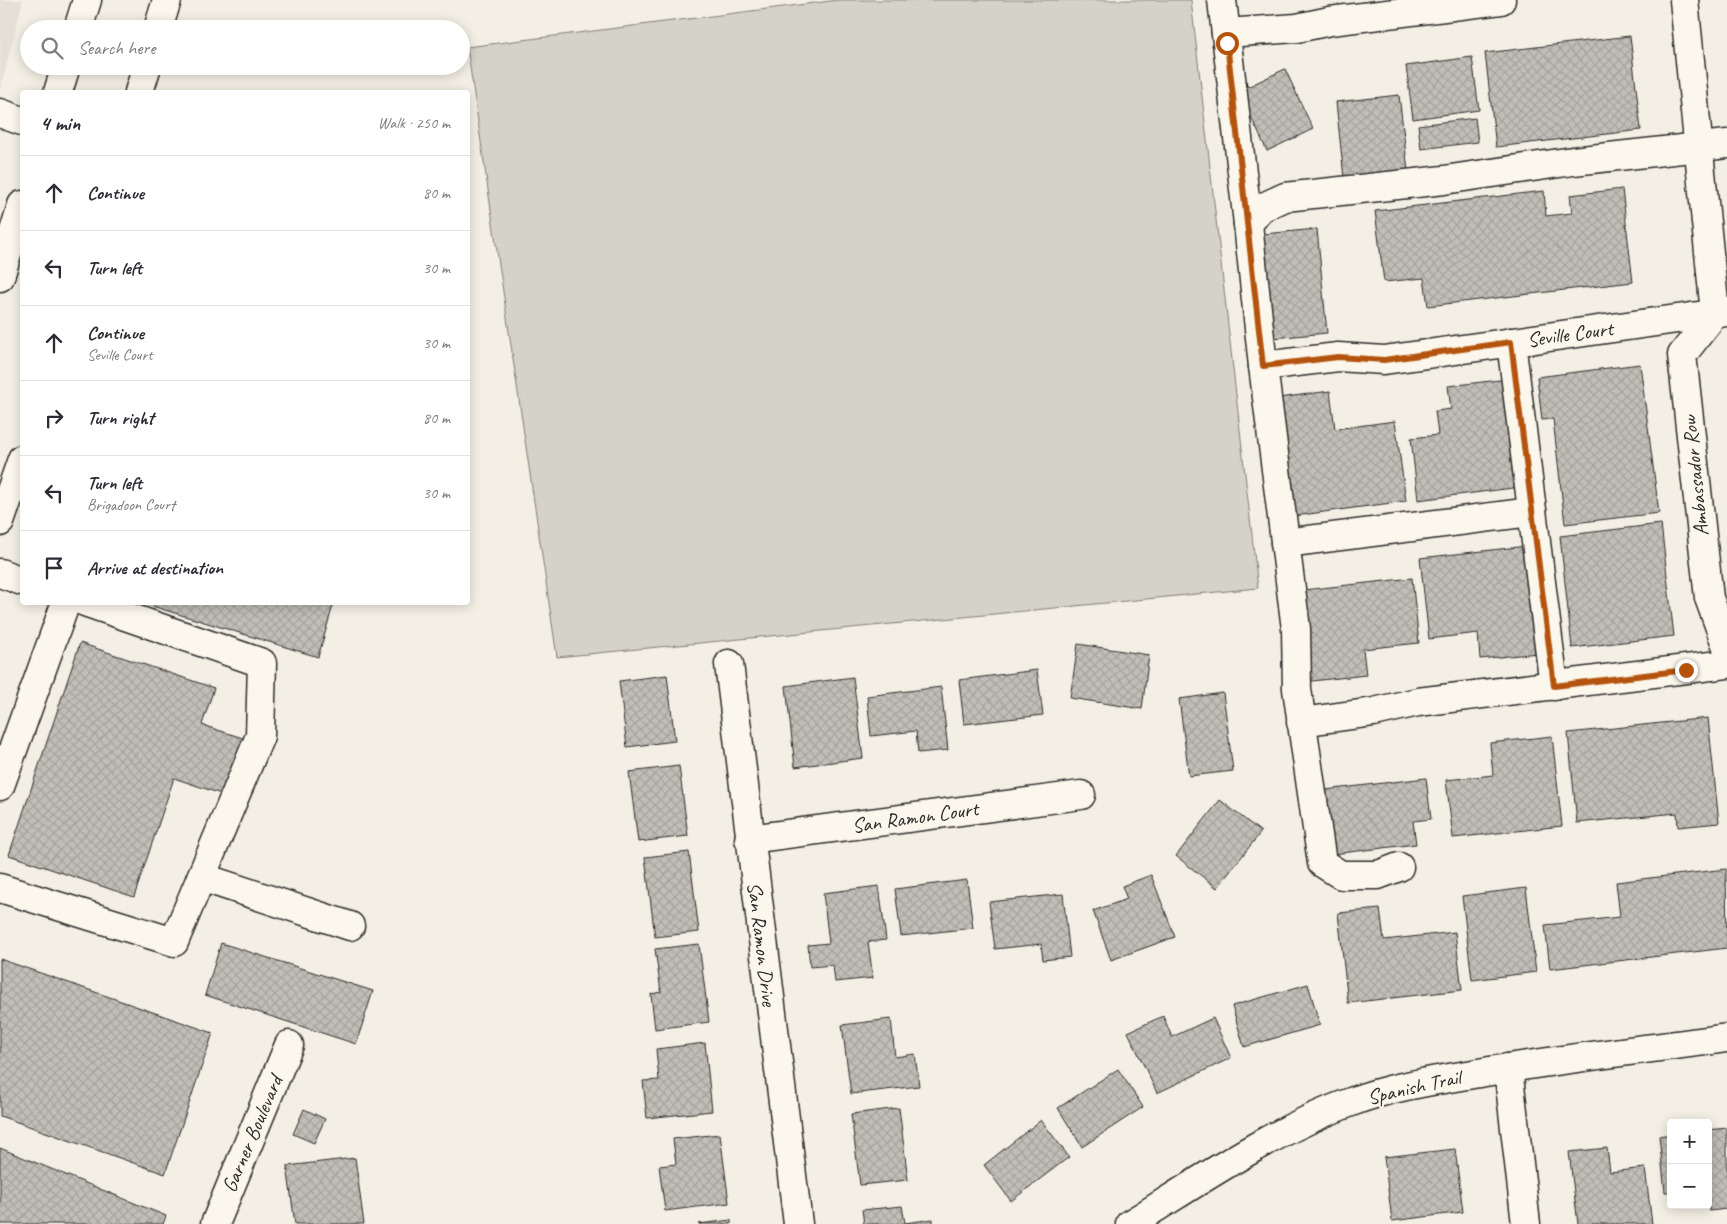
<!DOCTYPE html>
<meta charset="utf-8">
<style>
:root{--surface:#fff;--page:#f2f2f3;--text:#2b2b33;--muted:#7c7c81;--line:#e1e1e2}
body{margin:0;font-family:Caveat,sans-serif;background:var(--page);color:var(--text)}
.controls{position:absolute;right:15px;bottom:15px;display:grid;overflow:hidden;border-radius:5px;box-shadow:0 2px 12px #0003}
.controls button{width:45px;height:45px;display:grid;place-items:center;padding:0;border:0;border-bottom:1px solid var(--line);background:var(--surface);color:var(--text);font:25px sans-serif}
.stop{position:absolute;width:15px;height:15px;margin:-11px;border:4px solid #b45309;border-radius:50%;background:#fff}
.stop.end{background:#b45309;border-color:#fff;box-shadow:0 1px 5px #0008}
.list{margin:0;padding:0;list-style:none}
h2{display:flex;justify-content:space-between;align-items:center;height:65px;margin:0;padding:0 20px;font-size:21px}
h2 small{font-size:16px;font-weight:400;color:var(--muted)}
.list li{display:grid;grid-template-columns:32px 1fr auto;gap:15px;align-items:center;box-sizing:border-box;height:75px;padding:0 20px;border-top:1px solid var(--line)}
.list b{display:block;font-size:19px;white-space:nowrap}
.list p{margin:0;font-size:16px;white-space:nowrap;color:var(--muted)}
.list em{font-size:16px;font-style:normal;color:var(--muted)}
.icon{flex:none;width:28px;height:28px;fill:none;stroke:currentColor;stroke-width:2;stroke-linecap:round;stroke-linejoin:round}
.map{position:relative;flex:none;width:1727px;height:1224px;overflow:hidden}
.search{position:absolute;background:var(--surface);box-shadow:0 2px 12px #0003;left:20px;top:20px;width:450px;height:55px;display:flex;align-items:center;gap:12px;box-sizing:border-box;padding:0 18px;border-radius:28px;color:var(--muted);font-size:19px}
.panel{position:absolute;background:var(--surface);box-shadow:0 2px 12px #0003;left:20px;top:90px;width:450px;height:515px;border-radius:5px}
.map>svg:first-child{display:block}
.built{fill:#e4e0d6}
.grass{fill:#d5d2c9;stroke:#807e7a}
.building{fill:url(#building-cross-hatch);stroke:#2b2b2b}
.lines{fill:none;stroke-linecap:round;stroke-linejoin:round}
.minor-casing{stroke:#2b2b2b;stroke-width:31}
.major-casing{stroke:#2b2b2b;stroke-width:31}
.minor{stroke:#fbf7ec;stroke-width:28}
.major{stroke:#fbf7ec;stroke-width:28}
.route{stroke:#b45309;stroke-width:6}
.labels{text-anchor:middle;stroke-width:4;stroke-linejoin:round;paint-order:stroke}
.street-label{font-size:21px;fill:#2b2b2b;stroke:#fbf7ec}
</style>
<div class="map">
<svg width="1727" height="1224" viewBox="0 0 1727 1224">
<defs>
<pattern id="building-cross-hatch" width="8" height="8" patternUnits="userSpaceOnUse" patternTransform="scale(1.25)"><rect width="8" height="8" fill="#c0beb6"/><path d="M0 0l8 8M0 8l8-8" fill="none" stroke="#a5a39d"/></pattern>
</defs>
<rect width="100%" height="100%" fill="#f3efe4"/>
<filter id="ink" filterUnits="userSpaceOnUse"><feTurbulence type="fractalNoise" baseFrequency=".02" numOctaves="2"/><feDisplacementMap in="SourceGraphic" scale="10" xChannelSelector="R" yChannelSelector="G"/><feConvolveMatrix kernelMatrix="1 2 1 2 8 2 1 2 1" color-interpolation-filters="sRGB"/></filter>
<g filter="url(#ink)">
<path class="built" d="M0,0H23L0,90Z"/>
<path class="grass" d="M838,0H1191L1258,588L557,657L467,47Z"/>
<g class="building">
<path d="M1630,36L1641,130L1496,147L1485,53Z"/>
<path d="M1472,57L1479,110L1413,119L1406,66Z"/>
<path d="M1285,69L1313,129L1267,151L1239,91Z"/>
<path d="M1399,95L1408,171L1344,178L1336,102Z"/>
<path d="M1475,118L1478,142L1421,149L1418,125Z"/>
<path d="M1622,189L1633,282L1428,306L1424,278L1384,282L1375,211L1544,191L1546,216L1572,213L1570,195Z"/>
<path d="M1317,229L1327,333L1273,338L1263,234Z"/>
<path d="M1640,364L1659,513L1565,524L1553,419L1542,420L1537,377Z"/>
<path d="M1508,379L1521,487L1418,500L1411,438L1438,435L1435,411L1451,409L1448,386Z"/>
<path d="M1330,391L1335,429L1395,421L1406,501L1294,516L1279,398Z"/>
<path d="M1661,524L1674,636L1572,648L1560,536Z"/>
<path d="M1527,546L1538,653L1480,659L1478,633L1429,639L1420,558Z"/>
<path d="M1412,578L1419,643L1363,649L1366,675L1312,681L1303,590Z"/>
<path d="M139,602H334L318,657Z"/>
<path d="M80,643L214,688L202,725L246,739L227,796L174,778L134,897L9,855Z"/>
<path d="M1078,644L1149,655L1142,709L1070,698Z"/>
<path d="M1037,670L1043,715L964,724L959,680Z"/>
<path d="M667,675L675,741L627,747L619,681Z"/>
<path d="M853,677L863,758L795,767L786,686Z"/>
<path d="M941,687L948,750L918,753L916,731L871,736L867,696Z"/>
<path d="M1223,693L1233,771L1189,776L1179,699Z"/>
<path d="M1708,718L1719,823L1678,827L1677,813L1577,823L1568,733Z"/>
<path d="M1552,736L1562,826L1453,838L1446,780L1493,775L1490,743Z"/>
<path d="M679,766L688,836L638,842L629,772Z"/>
<path d="M1426,778L1431,819L1413,821L1416,844L1333,854L1325,790Z"/>
<path d="M1220,800L1261,832L1217,888L1176,856Z"/>
<path d="M689,852L699,932L655,937L645,857Z"/>
<path d="M1726,869L1727,948L1550,969L1545,925L1620,917L1616,882Z"/>
<path d="M1151,875L1175,937L1111,960L1093,911L1127,899L1122,886Z"/>
<path d="M967,880L973,928L901,936L895,889Z"/>
<path d="M879,886L886,940L868,942L873,978L835,982L833,965L810,967L808,945L829,943L823,893Z"/>
<path d="M1526,888L1536,972L1472,980L1462,896Z"/>
<path d="M1063,894L1070,957L1043,960L1041,944L995,949L989,902Z"/>
<path d="M1380,909L1384,940L1455,932L1462,990L1348,1003L1338,913Z"/>
<path d="M221,943L373,991L356,1044L205,995Z"/>
<path d="M699,944L709,1022L655,1029L651,994L661,992L655,949Z"/>
<path d="M0,959L213,1033L165,1174L0,1116Z"/>
<path d="M1308,984L1320,1025L1244,1047L1232,1006Z"/>
<path d="M1163,1016L1172,1037L1213,1018L1231,1058L1157,1093L1128,1032Z"/>
<path d="M891,1019L895,1057L915,1054L919,1086L851,1094L842,1025Z"/>
<path d="M705,1043L712,1111L647,1118L643,1081L659,1080L656,1049Z"/>
<path d="M1118,1069L1143,1107L1082,1147L1058,1108Z"/>
<path d="M899,1108L908,1180L860,1185L851,1114Z"/>
<path d="M304,1109L325,1119L314,1143L293,1134Z"/>
<path d="M1041,1120L1069,1157L1011,1201L984,1165Z"/>
<path d="M1727,1128V1209L1709,1211L1708,1130Z"/>
<path d="M720,1134L729,1203L665,1211L659,1166L676,1164L673,1139Z"/>
<path d="M1671,1134V1192H1665L1659,1136Z"/>
<path d="M0,1148L166,1216L163,1224H0Z"/>
<path d="M1607,1148L1610,1172L1645,1168L1652,1224H1578L1569,1152Z"/>
<path d="M1455,1149L1463,1212L1392,1221L1384,1157Z"/>
<path d="M355,1158L364,1224H295L287,1166Z"/>
<path d="M902,1206L905,1223L933,1219V1224H864L862,1210Z"/>
<path d="M731,1220V1224H699Z"/>
</g>
<g class="lines">
<defs>
<g id="minor">
<path d="M1222,0L1248,224"/>
<path d="M1684,0L1715,313L1682,355L1709,598L1727,647"/>
<path d="M1226,33L1297,28L1330,21L1501,0"/>
<path d="M0,113L22,121"/>
<path d="M1511,342L1554,686"/>
<path d="M1263,366L1248,224L1261,208L1285,197L1444,180L1573,161L1727,144"/>
<path d="M1285,543L1532,512"/>
<path d="M0,573L22,581"/>
<path d="M729,664L798,1224"/>
<path d="M1301,722L1374,712L1418,702L1727,664"/>
<path d="M0,786L66,602"/>
<path d="M749,839L1081,795"/>
<path d="M1399,867L1378,875H1341L1322,863L1297,689L1296,629L1263,366L1338,357L1384,360L1727,312"/>
<path d="M201,877L350,926"/>
<path d="M0,888L174,942L260,736L262,663L85,602"/>
<path d="M1508,1068L1526,1224"/>
<path d="M215,1224L289,1045"/>
<path d="M1130,1224C1201,1180 1272,1131 1351,1102C1390,1087 1432,1081 1473,1074C1557,1059 1642,1050 1727,1038"/>
</g>
<g id="major">
<path d="M78,29L87,0"/>
<path d="M158,29L167,0"/>
<path d="M58,92L66,66"/>
<path d="M139,92L147,66"/>
<path d="M0,277L22,205"/>
<path d="M0,522L22,459"/>
</g>
</defs>
<use href="#minor" class="minor-casing"/>
<use href="#major" class="major-casing"/>
<use href="#minor" class="minor"/>
<use href="#major" class="major"/>
</g>
</g>
<g class="lines" filter="url(#ink)">
<path class="route" d="M1227,43L1263,366L1338,357L1384,360L1511,342L1554,686L1686,670"/>
</g>
<g class="labels">
<g class="street-label">
<text transform="translate(1570 334) rotate(-8)" y="7">Seville Court</text>
<text transform="translate(1695 476) rotate(-96)" y="7">Ambassador Row</text>
<text transform="translate(915 817) rotate(-8)" y="7">San Ramon Court</text>
<text transform="translate(762 944) rotate(83)" y="7">San Ramon Drive</text>
<text transform="translate(1414 1087) rotate(-13)" y="7">Spanish Trail</text>
<text transform="translate(252 1134) rotate(-67)" y="7">Garner Boulevard</text>
</g>
</g>
</svg>
<div class="controls">
<button>+</button>
<button>−</button>
</div>
<div class="stop" style="left:1227px;top:43px"></div>
<div class="stop end" style="left:1686px;top:670px"></div>
<div class="search"><svg class="icon" aria-label="search" viewBox="0 0 24 24"><circle cx="10" cy="10" r="6"/><path d="M15 15l6 6"/></svg>Search here</div>
<section class="panel">
<h2>4 min<small>Walk · 250 m</small></h2>
<ul class="list">
<li><svg class="icon" aria-label="ahead" viewBox="0 0 24 24"><path d="M12 20V5M6 11l6-6 6 6"/></svg><div><b>Continue</b></div><em>80 m</em></li>
<li><svg class="icon" aria-label="left" viewBox="0 0 24 24"><path d="M17 20v-9H6M10 6l-5 5 5 5"/></svg><div><b>Turn left</b></div><em>30 m</em></li>
<li><svg class="icon" aria-label="ahead" viewBox="0 0 24 24"><path d="M12 20V5M6 11l6-6 6 6"/></svg><div><b>Continue</b><p>Seville Court</p></div><em>30 m</em></li>
<li><svg class="icon" aria-label="right" viewBox="0 0 24 24"><path d="M7 20v-9h11M14 6l5 5-5 5"/></svg><div><b>Turn right</b></div><em>80 m</em></li>
<li><svg class="icon" aria-label="left" viewBox="0 0 24 24"><path d="M17 20v-9H6M10 6l-5 5 5 5"/></svg><div><b>Turn left</b><p>Brigadoon Court</p></div><em>30 m</em></li>
<li><svg class="icon" aria-label="arrive" viewBox="0 0 24 24"><path d="M6 21V4h12l-3 4 3 4H6"/></svg><div><b>Arrive at destination</b></div></li>
</ul>
</section>
</div>
